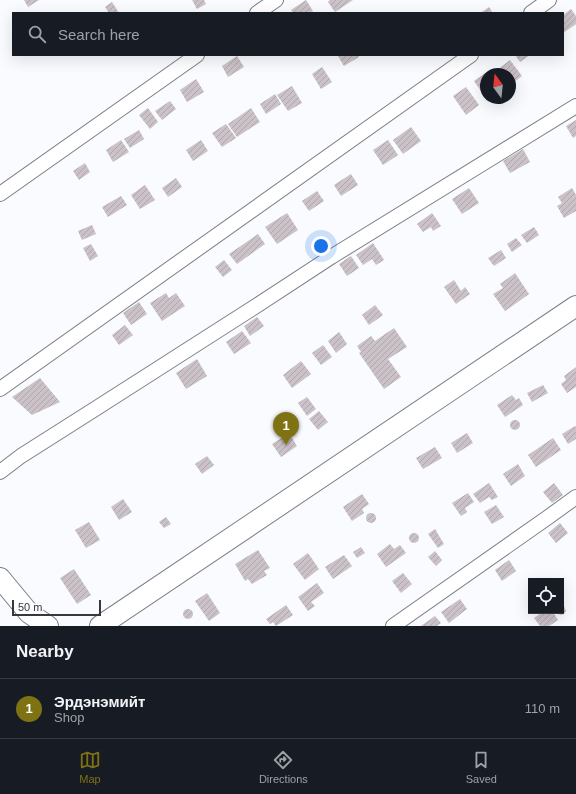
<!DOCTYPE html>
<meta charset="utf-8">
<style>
:root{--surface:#171b24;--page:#20242c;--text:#f1f3f6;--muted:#9ea1a6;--line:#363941;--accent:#7e7213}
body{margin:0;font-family:Helvetica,sans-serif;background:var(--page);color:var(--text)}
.controls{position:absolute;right:12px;bottom:12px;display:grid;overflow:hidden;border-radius:0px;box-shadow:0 4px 16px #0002}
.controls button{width:36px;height:36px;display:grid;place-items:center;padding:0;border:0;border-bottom:1px solid var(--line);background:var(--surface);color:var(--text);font:20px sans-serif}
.compass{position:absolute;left:480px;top:68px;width:36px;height:36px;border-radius:50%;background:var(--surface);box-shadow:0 4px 16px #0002;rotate:345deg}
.scale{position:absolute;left:12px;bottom:10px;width:89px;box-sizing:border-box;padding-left:4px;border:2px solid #36383b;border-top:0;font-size:11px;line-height:14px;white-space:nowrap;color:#36383b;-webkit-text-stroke:3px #f9fbfe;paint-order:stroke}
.you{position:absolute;left:321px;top:246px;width:14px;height:14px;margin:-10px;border:3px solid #fff;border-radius:50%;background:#1a73e8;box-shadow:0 0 0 6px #1a73e833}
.badge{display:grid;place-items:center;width:26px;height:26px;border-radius:50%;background:var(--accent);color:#fff;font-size:13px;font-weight:700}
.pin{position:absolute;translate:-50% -33px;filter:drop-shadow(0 1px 2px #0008)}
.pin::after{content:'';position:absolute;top:21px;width:14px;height:12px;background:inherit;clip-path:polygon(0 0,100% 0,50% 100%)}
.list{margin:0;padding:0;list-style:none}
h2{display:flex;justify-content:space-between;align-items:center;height:52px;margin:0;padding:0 16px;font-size:17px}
h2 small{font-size:13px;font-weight:400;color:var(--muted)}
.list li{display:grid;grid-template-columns:26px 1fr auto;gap:12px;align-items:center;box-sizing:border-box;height:60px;padding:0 16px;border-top:1px solid var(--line)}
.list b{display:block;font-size:15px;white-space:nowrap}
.list p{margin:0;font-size:13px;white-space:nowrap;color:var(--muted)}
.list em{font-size:13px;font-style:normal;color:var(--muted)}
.icon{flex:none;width:22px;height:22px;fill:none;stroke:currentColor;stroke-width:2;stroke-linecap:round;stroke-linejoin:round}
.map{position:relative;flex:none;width:576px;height:626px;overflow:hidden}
.search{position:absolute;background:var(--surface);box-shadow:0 4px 16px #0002;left:12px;right:12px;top:12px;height:44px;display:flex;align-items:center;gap:10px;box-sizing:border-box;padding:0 14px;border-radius:0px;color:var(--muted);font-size:15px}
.sheet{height:112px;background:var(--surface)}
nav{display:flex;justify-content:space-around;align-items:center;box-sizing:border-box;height:56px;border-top:1px solid var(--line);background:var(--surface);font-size:11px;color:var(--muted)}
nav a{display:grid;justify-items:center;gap:2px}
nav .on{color:var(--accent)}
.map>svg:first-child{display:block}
.building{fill:url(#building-hatch)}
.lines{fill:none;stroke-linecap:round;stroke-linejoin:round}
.street-casing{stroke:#7a7f86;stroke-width:16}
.secondary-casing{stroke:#7a7f86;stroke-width:22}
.street{stroke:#fff;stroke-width:14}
.secondary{stroke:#fff;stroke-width:20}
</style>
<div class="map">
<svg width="576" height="626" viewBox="0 0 576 626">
<defs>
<pattern id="building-hatch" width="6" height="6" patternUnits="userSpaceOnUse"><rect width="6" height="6" fill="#cbc2c8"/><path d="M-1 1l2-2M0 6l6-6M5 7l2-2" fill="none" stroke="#afa7ad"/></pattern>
</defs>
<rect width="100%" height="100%" fill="#f9fbfe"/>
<g class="building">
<path d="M24,0H39L28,7Z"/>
<path d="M192,0H204L206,4L197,9Z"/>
<path d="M306,0L313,11L309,13H293L291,10Z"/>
<path d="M330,0H353L335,12L328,2Z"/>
<path d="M112,2L119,13H109L105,7Z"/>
<path d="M489,7L493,13H483L482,12Z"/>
<path d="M571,9L576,16V24L563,33V15Z"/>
<path d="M339,55H358L359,57L344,66L338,56Z"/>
<path d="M515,55H530L520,62Z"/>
<path d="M237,56L244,67L228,77L222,66Z"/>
<path d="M510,60L522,76L510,85V74H494L493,73Z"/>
<path d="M322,67L332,82L321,89L312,74Z"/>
<path d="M488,71L490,74H486V92L483,94L474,81Z"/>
<path d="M196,79L204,92L187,102L180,90Z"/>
<path d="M292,86L302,103L288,111L277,95Z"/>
<path d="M466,87L479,105L466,115L453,96Z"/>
<path d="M275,94L281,104L266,114L260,104Z"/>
<path d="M170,101L176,109L162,120L155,111Z"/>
<path d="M148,108L158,122L150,129L139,115Z"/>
<path d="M251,108L260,122L237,137L228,124Z"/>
<path d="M576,120V136L573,138L566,126Z"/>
<path d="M226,124L236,138L222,147L212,133Z"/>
<path d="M411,127L421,141L403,154L393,140Z"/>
<path d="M139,130L144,139L130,148L124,139Z"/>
<path d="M121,140L129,152L113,162L106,150Z"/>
<path d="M201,140L208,151L193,161L186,150Z"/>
<path d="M388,140L398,155L383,165L373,150Z"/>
<path d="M523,149L530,162L510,173L503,161Z"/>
<path d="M85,163L90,172L79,180L73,171Z"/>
<path d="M351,174L358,185L341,196L334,185Z"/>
<path d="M176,178L182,187L168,197L162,188Z"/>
<path d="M145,185L155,200L140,209L131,195Z"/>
<path d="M469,188L479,203L462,214L452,199Z"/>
<path d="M572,188L576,195V211L564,218L557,206L562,203L558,197Z"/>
<path d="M317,191L324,201L309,211L302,201Z"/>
<path d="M121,196L127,205L108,217L102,207Z"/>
<path d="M287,213L298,230L277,244L265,227Z"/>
<path d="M432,213L441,226L433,231L431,227L423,232L417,224Z"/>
<path d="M92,225L96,234L82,240L78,231Z"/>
<path d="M534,227L539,235L527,243L521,235Z"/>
<path d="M258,234L265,244L237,264L229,254Z"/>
<path d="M516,238L522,245L512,252L507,244Z"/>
<path d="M373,243L384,260L376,265L372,259L363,265L356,255Z"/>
<path d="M91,244L98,256L90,261L83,248Z"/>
<path d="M501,250L506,258L494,266L488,258Z"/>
<path d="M351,256L359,268L347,276L339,264Z"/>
<path d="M224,260L232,270L223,277L215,267Z"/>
<path d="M515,273L529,294L505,311L493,294L503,288L500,284Z"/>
<path d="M454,280L461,291L465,287L470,294L456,304L444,287Z"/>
<path d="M166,293L169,298L176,293L185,306L162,321L150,303Z"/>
<path d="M139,302L147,314L131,325L123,313Z"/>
<path d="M375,305L383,315L369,325L362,315Z"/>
<path d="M257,317L264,326L250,336L244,326Z"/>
<path d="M125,325L133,335L119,345L112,335Z"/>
<path d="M394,328L407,347L388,359L401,377L384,389L359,353L361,352L357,346L371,336L375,341Z"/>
<path d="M242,331L251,343L234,354L226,342Z"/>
<path d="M339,332L347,344L336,353L328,341Z"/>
<path d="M323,345L332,357L321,365L312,353Z"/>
<path d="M197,359L207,376L186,389L176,373Z"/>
<path d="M301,361L311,374L292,388L283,375Z"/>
<path d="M576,367V387L567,393L561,384L566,380L564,376Z"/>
<path d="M40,378L60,402L32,415L12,397Z"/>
<path d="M543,385L548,393L532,402L527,393Z"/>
<path d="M512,395L516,400L519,398L523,405L505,417L497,405Z"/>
<path d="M307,397L316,409L307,416L298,403Z"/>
<path d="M319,411L328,422L318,430L309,419Z"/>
<circle cx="515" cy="425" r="5"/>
<path d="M575,426L576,427V439L568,444L562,434Z"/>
<path d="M289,433L297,446L281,457L272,444Z"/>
<path d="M467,433L473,443L457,453L451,443Z"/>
<path d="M553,438L561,450L536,467L528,455Z"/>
<path d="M435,447L442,458L423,469L416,458Z"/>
<path d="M207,456L214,465L202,474L195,464Z"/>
<path d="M518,464L525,476L511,486L503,474Z"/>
<path d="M489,483L498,497L492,500L489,497L480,503L473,494Z"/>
<path d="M554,483L563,495L552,503L543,492Z"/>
<path d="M468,493L474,502L465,508L467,512L461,516L452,503Z"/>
<path d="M362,494L369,504L362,509L364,513L352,521L343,507Z"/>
<path d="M123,499L132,512L119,520L111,507Z"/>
<path d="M496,505L504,517L492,524L484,512Z"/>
<circle cx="371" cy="518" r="5"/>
<path d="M166,517L171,524L164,528L159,522Z"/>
<path d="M89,522L100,540L86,548L75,530Z"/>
<path d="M560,523L568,533L556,543L548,533Z"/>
<path d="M435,529L444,544L438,548L428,534Z"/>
<circle cx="414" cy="538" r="5"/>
<path d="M390,544L394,549L400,545L406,553L386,567L377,554Z"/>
<path d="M361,547L365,553L357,558L353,552Z"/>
<path d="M258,550L270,568L264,571L267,575L252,584L248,579L245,581L235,564Z"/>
<path d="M435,551L442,560L436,566L428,557Z"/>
<path d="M308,553L319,569L305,580L293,564Z"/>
<path d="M344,555L352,566L333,579L325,567Z"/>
<path d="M509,560L516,571L502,581L495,570Z"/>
<path d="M74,569L91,595L77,604L60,578Z"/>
<path d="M403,573L412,584L401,593L392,581Z"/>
<path d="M317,583L324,593L311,602L315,606L308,611L298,597Z"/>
<path d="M207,593L220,613L209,621L195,601Z"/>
<path d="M460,599L467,609L449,623L441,612Z"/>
<path d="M286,605L293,615L276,626L273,622L270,624L266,619Z"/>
<path d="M561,605L564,606L566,611L564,614L561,615L558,614L555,611H561Z"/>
<circle cx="188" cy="614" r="5"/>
<path d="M544,611H552L558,620L549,626H540L534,618Z"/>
<path d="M435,616L441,623L437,626H421Z"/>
</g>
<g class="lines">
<defs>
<g id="street">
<path d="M257,13L276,0"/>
<path d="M531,13L549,0"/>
<path d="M0,194L197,55"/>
<path d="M0,389L471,55"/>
<path d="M0,472L21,456L95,409L253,308L331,257L576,106"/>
<path d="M393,626L547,518L576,497"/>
</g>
<g id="secondary">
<path d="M0,578L29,613L48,626"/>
<path d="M100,626L576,306"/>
</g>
</defs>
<use href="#street" class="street-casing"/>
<use href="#secondary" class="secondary-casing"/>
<use href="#street" class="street"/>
<use href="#secondary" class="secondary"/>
</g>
</svg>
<div class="controls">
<button><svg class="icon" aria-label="locate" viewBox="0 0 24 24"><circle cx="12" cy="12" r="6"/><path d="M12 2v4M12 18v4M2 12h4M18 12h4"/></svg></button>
</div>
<svg class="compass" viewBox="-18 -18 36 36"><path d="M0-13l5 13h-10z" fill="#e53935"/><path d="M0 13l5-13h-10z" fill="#9ea1a6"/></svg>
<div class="scale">50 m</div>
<div class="you"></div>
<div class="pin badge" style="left:286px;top:445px">1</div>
<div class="search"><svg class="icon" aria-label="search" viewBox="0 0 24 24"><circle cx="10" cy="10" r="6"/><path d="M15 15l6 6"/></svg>Search here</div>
</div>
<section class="sheet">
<h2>Nearby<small></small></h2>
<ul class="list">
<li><span class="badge">1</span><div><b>Эрдэнэмийт</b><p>Shop</p></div><em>110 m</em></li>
</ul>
</section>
<nav>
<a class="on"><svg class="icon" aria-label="map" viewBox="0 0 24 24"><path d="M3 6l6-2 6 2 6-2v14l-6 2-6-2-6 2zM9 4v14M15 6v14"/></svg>Map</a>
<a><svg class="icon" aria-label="directions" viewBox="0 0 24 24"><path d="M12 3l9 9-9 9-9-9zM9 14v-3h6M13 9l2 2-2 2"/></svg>Directions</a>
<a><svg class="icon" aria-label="saved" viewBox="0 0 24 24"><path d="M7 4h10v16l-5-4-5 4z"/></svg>Saved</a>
</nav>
